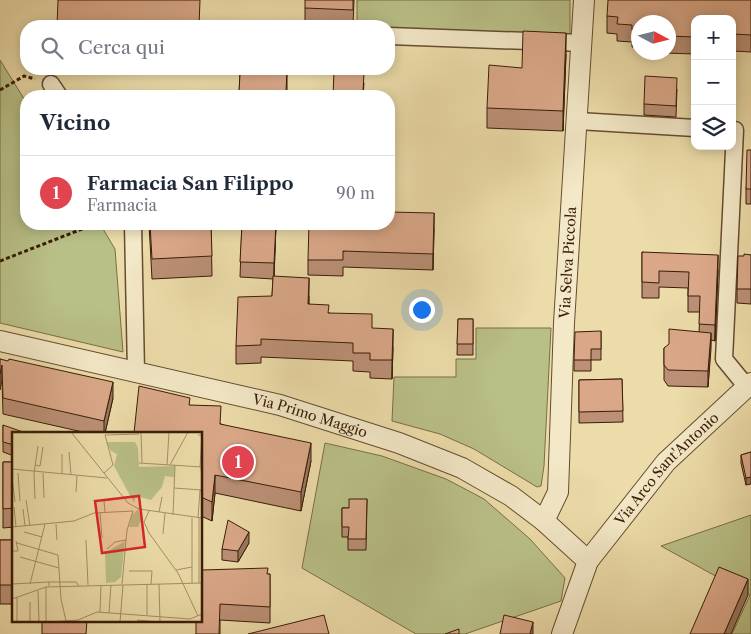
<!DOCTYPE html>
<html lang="it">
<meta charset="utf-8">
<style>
:root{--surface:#fff;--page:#f6f6f7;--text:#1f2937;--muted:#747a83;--line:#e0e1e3;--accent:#7c3aed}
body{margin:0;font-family:"Libre Caslon Text",serif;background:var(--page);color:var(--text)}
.controls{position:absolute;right:15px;top:15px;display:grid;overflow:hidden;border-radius:10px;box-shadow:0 2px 12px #0003}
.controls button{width:45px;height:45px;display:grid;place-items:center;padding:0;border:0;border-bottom:1px solid var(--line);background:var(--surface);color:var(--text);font:25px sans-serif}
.compass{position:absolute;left:631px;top:15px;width:45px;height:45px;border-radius:50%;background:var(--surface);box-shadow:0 2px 12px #0003;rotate:97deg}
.you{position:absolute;left:421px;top:309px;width:18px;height:18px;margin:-12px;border:4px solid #fff;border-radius:50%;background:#1a73e8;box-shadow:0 0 0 8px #1a73e833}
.badge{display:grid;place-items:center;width:32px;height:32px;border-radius:50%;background:var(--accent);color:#fff;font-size:16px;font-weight:700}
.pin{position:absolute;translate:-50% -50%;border:2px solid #fff;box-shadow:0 1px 5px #0006}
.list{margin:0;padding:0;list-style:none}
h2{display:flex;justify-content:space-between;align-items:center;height:65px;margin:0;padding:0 20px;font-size:21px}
h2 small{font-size:16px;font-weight:400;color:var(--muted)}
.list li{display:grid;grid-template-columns:32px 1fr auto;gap:15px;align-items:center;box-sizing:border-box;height:75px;padding:0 20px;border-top:1px solid var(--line)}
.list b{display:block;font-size:19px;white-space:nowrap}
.list p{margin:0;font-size:16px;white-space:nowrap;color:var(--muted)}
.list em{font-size:16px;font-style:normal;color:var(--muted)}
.icon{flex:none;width:28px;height:28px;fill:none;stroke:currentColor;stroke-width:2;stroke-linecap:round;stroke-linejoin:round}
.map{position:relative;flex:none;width:751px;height:634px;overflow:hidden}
.search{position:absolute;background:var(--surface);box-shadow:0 2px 12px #0003;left:20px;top:20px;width:375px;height:55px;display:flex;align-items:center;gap:12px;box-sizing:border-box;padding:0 18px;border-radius:20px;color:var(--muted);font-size:19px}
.panel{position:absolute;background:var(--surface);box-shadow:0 2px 12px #0003;left:20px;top:90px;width:375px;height:140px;border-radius:20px}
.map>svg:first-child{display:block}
.green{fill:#b9c087;stroke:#796e47}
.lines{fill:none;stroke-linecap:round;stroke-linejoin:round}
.minor-casing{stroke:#664d30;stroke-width:19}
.tertiary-casing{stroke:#664d30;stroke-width:22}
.path{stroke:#391d07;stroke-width:3;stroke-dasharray:4 2.5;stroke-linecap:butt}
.minor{stroke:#f3e8c7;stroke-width:16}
.tertiary{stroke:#f3e8c7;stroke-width:20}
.wall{fill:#bb9076;stroke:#391d07}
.shaded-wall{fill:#997660;stroke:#391d07}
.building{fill:#daa889;stroke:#391d07}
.labels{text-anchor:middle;stroke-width:4;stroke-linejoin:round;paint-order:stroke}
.street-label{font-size:14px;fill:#391d07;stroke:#f3e8c7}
.inset-road{fill:none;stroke:#a49068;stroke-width:1}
.view{fill:#d62828;fill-opacity:0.15;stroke:#d62828;stroke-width:2.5}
.inset-edge{fill:none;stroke:#391d07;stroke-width:2.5}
</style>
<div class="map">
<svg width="751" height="634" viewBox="0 0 751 634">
<rect width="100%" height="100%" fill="#ecdca9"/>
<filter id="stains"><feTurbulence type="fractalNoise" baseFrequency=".004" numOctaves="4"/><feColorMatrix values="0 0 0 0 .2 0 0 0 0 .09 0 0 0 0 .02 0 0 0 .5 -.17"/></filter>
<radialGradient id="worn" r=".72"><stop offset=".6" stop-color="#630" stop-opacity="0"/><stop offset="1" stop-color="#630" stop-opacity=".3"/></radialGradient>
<g class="green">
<path d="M357,0H570V37L389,29V26H357Z"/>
<path d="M0,60L26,102V224H100L115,249L123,352L0,323Z"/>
<path d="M476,328H551L544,466L541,486L537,487L474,449L440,434L392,421L394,377H456V359H476Z"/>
<path d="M325,443L382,456L446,479L484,499L530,539L565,578L561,601L465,634H416L302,568Z"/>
<path d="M751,515V634H732L750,595L661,546Z"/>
</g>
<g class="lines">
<defs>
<g id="minor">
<path d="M389,36L582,43"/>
<path d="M51,84L59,96"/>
<path d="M578,121L695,128"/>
<path d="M732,130H735L724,359L746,386"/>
<path d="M133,224L136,372"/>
</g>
<g id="tertiary">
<path id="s1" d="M0,341L280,405L399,443L462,468L511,496L544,521L588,561"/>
<path id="s2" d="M544,521L558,492L564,323L584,0"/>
<path id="s3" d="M562,634L588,561L666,462L751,383"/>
</g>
</defs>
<use href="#minor" class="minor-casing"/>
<use href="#tertiary" class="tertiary-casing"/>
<g class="path">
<path d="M0,90L24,76L35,79"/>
<path d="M0,261L95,224"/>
</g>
<use href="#minor" class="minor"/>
<use href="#tertiary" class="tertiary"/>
</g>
<g class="wall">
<path d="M354,0L353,25L305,24V8Z"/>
<path d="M751,0V52L732,51V19H695V54L664,53L668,52V22H638V47H632V42L617,41V34L607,33V16Z"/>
<path d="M566,54L563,131L487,128V108Z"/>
<path d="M287,69V96H239L240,74H251Z"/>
<path d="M364,83L363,96H333Z"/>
<path d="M677,89L676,117L644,115V104Z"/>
<path d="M751,150V204H746V189Z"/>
<path d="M149,224H211L212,276L152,279Z"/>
<path d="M242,224H276L274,276L309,296V304L329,313L372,328L393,347L392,379L370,378V372L353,371V361L261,357V363L236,364V346L272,296L273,279L240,277Z"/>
<path d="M434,229L433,270L343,267V276L308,275V260Z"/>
<path d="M642,252L718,270L715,341L711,340L708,387L668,386L664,380V348L699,332L700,312H688V288L659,287V298H642Z"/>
<path d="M751,255V304L737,303V289L744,256Z"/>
<path d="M458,319H473V355H457Z"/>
<path d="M601,331V360H591V371H574V360Z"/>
<path d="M0,359L113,398L105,433H87L3,414L2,380Z"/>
<path d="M622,379L623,422L579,423V380Z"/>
<path d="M190,405L221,424L311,461L301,511L215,493L212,521L201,516V433Z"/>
<path d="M3,425L14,433V456L3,452Z"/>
<path d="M751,452L746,485L741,463V455Z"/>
<path d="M3,462H14V527L3,528Z"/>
<path d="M367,499L366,550H348V537H342V508H349Z"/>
<rect x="0" y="540" width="14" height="64"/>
<path d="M249,543L238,562L222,560V549Z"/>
<path d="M270,574V623L220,620V634H196L201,620V583Z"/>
</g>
<g class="shaded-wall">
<path d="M566,33V54L563,131V111Z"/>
<path d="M434,213V229L433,270V254Z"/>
<path d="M276,224L274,279V263Z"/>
<path d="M718,255V270L715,341V325Z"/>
<path d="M309,278V296L308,322V304Z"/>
<path d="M393,329V347L392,379V360Z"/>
<path d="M711,333V349L708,387V371Z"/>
<path d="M2,365V380L0,390V374Z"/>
<path d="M113,382V398L105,433H104V421Z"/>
<path d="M311,443V461L301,511V492Z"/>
<path d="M215,475V493L212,521V502Z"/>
<path d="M751,477V484L746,485V478Z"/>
<path d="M249,532V543L238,562V551Z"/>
<path d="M748,579V595L731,634H724Z"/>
<path d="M533,622V634H530Z"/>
</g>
<g class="building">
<path d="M58,0H200L199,26H57Z"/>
<path d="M305,0H353V10L305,8Z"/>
<path d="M608,0H751V35L732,34V19H695V37L668,36V22H638V30H632V25L617,24L618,17L607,16Z"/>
<path d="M523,31L566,33L563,111L487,108L489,65L522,68Z"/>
<path d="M252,69H287L286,92L239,91L240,74H251Z"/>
<path d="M334,71L364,73L363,92H358V96H333Z"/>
<path d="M645,76L677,78L676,106L644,104Z"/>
<path d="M747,150H751V189H746Z"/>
<path d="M389,212L434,213L433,254L343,251V260H308L309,224H389Z"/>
<path d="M150,224H211L212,256L152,259Z"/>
<path d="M242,224H276L274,263L240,262Z"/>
<path d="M642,252L718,255L715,325L699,324L700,296H688L689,272L659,271V283L642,282Z"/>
<path d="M744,254L751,255V289H737L738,256H744Z"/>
<path d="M273,276L309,278L308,304L329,305L328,313L372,314V328L393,329L392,360H370V353H353V343L261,339V345L236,346L238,297L272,296Z"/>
<path d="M458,319H473V344H457Z"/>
<path d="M669,329L711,333L708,371L668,370L664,365V348L669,344Z"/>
<path d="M601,331V349H591V360H574L575,332Z"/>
<path d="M0,359L8,361L9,359L113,382L104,421L3,398L2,365L0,374Z"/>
<path d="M622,379L623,411L579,412V380Z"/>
<path d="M139,386L190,398L189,405L221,406L220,424L311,443L301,492L215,475L212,502L201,497V433H134Z"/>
<path d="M3,425L26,433H14V445L3,442Z"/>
<path d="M751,452V477L746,478L741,455Z"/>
<path d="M3,462H14V508L3,509Z"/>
<path d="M349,499H367L366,539H348L349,527H342V508H349Z"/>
<path d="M228,520L249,532L238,551L222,549Z"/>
<rect x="0" y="540" width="14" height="45"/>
<path d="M719,567L748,579L724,634H690Z"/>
<path d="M268,568L267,574H270V607L220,604L219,634H196V620H201L202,570Z"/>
<path d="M324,615L329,634H248Z"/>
<path d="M504,615L533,622L530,634H500Z"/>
<path d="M42,620H87L86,634H42Z"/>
<path d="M459,629V634H445Z"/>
</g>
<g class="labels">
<g class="street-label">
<text dy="5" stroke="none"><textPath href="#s2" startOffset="262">Via Selva Piccola</textPath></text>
<text dy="5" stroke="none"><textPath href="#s1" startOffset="319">Via Primo Maggio</textPath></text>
<text dy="5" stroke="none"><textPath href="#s3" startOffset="199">Via Arco Sant'Antonio</textPath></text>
</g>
</g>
<g transform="translate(12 432)">
<rect width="190" height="190" fill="#ecdca9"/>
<path d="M94,10H123L126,16L127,35L163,34L162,45L153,44L150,55L139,68L124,64L122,71L102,34L105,22L99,19ZM126,77L130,86L126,95H117L120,83ZM113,109L109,145L103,150L94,151L93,121Z" fill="#b9c087"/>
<path class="inset-road" d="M59,0L116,71L127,77L190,86M129,0L130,31M186,3H190L188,35M57,20L59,43M50,22V42M127,31L190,35M23,33L28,34L31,15M155,33L157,0M158,33L176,0M189,35L190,50M0,37L95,46M6,41L8,69M31,41L32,66M92,41L101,33L93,3L127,2M0,46L3,70M162,56L190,58M64,60L65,44M23,67L22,41L26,14M14,68L18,94M2,75L4,95M11,77L13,94M137,79L132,90L137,101L166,141L186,184M93,80L92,69L110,66M147,80L150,65M88,81L90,106M161,83L163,33M180,86V151M186,86L188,58M187,86V151M44,92L45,108M0,95L62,89L82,81L121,79M12,100L30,105M151,102L153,81M74,108L76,153M5,111L46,123L49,167L54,189M95,117L103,110L114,108M0,119H6L4,109M8,125L47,136M164,138L180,135M117,139H140L139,152M37,150H64L67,154M0,152L37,150V154M18,152L33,92M110,152L115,98L121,79M135,152V183M147,152L148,190M26,159L27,190M0,167L34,155L190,151M18,170V190M88,180L89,154M97,181L99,153M125,188L146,190M5,190V165M34,190V155M38,190L66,188L85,180L178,187L190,182M108,190L111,153"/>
<path class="view" d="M127,64L133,115L90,121L83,69Z"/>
<rect width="190" height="190" class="inset-edge"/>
</g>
<rect width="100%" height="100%" filter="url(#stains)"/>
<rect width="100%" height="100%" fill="url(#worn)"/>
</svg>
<div class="controls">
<button>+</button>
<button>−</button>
<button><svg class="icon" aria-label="layers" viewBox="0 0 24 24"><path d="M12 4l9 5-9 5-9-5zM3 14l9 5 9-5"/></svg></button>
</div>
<svg class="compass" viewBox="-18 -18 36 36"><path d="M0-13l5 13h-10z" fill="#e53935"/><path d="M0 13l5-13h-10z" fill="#747a83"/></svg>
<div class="you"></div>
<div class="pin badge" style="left:238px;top:462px;background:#e0444e">1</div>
<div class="search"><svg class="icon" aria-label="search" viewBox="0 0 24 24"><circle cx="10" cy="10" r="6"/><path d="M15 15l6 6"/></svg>Cerca qui</div>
<section class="panel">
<h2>Vicino<small></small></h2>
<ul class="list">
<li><span class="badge" style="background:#e0444e">1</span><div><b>Farmacia San Filippo</b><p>Farmacia</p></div><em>90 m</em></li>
</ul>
</section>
</div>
